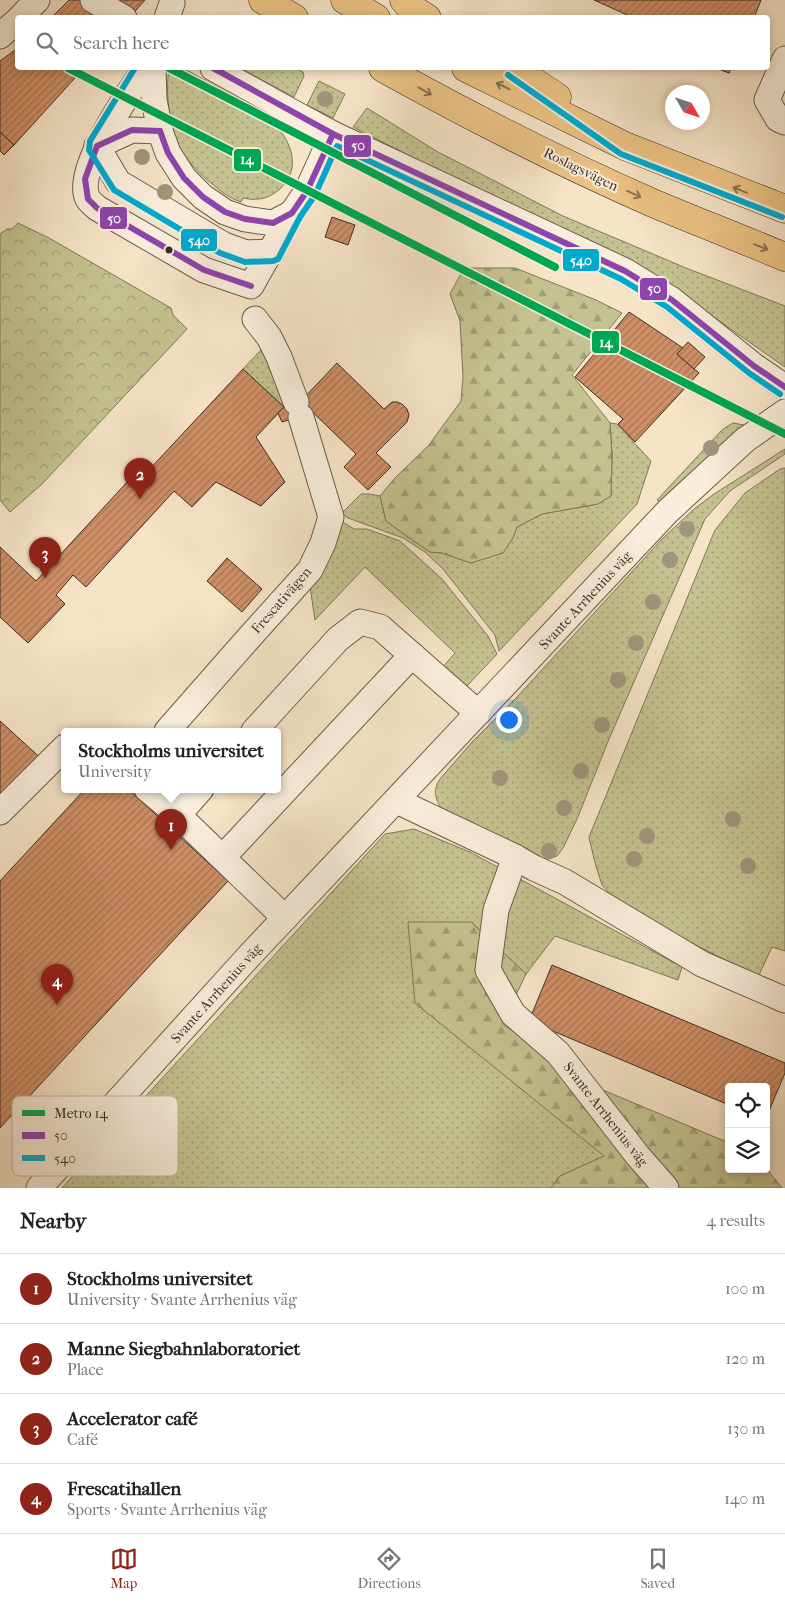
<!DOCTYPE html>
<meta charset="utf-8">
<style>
:root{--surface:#fff;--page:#f2f2f2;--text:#222;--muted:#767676;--line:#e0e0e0;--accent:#8f2418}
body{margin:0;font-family:"IM FELL French Canon",serif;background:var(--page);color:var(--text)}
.controls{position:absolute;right:15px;bottom:15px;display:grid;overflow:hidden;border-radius:5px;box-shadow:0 2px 8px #0003}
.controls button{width:45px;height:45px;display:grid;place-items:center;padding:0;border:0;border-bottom:1px solid var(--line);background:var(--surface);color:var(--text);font:25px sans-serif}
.compass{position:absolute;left:665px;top:85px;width:45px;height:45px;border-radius:50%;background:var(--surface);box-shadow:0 2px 8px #0003;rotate:129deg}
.you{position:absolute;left:508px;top:719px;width:18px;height:18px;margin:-12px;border:4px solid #fff;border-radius:50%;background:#1a73e8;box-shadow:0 0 0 8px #1a73e833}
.badge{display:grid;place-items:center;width:32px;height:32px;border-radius:50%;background:var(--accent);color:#fff;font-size:16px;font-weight:700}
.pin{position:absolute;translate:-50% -41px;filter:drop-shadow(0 1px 2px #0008)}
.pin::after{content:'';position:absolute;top:26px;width:18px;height:15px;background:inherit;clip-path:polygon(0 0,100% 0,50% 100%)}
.popup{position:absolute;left:61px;top:728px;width:220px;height:65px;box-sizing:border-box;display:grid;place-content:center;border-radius:5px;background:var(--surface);filter:drop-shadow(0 1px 4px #0005);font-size:16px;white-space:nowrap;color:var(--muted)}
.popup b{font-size:19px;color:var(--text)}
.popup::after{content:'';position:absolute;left:50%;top:100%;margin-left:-10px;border:10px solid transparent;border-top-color:var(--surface)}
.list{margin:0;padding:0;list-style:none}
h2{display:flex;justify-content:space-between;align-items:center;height:65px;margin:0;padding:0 20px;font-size:21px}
h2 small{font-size:16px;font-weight:400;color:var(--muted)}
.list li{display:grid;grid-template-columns:32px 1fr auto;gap:15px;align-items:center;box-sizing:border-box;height:70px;padding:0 20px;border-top:1px solid var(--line)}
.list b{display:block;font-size:19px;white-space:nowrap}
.list p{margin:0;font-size:16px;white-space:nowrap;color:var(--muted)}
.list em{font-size:16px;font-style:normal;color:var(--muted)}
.icon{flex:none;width:28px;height:28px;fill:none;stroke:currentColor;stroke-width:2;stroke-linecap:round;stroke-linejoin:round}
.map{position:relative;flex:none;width:785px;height:1188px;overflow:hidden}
.search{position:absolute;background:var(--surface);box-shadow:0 2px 8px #0003;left:15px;right:15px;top:15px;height:55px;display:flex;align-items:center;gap:12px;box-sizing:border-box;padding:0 18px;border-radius:5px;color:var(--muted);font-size:19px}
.sheet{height:345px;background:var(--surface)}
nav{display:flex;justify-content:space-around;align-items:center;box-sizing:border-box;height:70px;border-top:1px solid var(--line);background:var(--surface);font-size:14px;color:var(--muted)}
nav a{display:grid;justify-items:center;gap:2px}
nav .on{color:var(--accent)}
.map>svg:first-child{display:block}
.grass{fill:url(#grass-dots);stroke:#7f7859}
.forest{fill:url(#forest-firs);stroke:#7f7859}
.park{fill:url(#park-crowns);stroke:#7f7859}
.building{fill:url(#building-hatch);stroke:#3a2e22}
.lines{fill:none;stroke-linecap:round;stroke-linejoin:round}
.minor-casing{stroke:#695c4b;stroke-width:27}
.major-casing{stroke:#3a2e22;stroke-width:29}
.minor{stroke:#f9eddb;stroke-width:25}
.major{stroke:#ebc284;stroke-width:28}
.bus-1-casing{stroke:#f9eddb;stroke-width:10}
.bus-2-casing{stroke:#f9eddb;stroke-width:10}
.bus-1{stroke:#8e44ad;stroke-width:6}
.bus-2{stroke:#00a9ce;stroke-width:6}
.metro-1-casing{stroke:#f9eddb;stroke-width:11}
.metro-1{stroke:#00a651;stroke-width:8}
.tree{fill:#a1947c}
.oneway{stroke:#8a714e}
.bus-dot{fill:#3a2e22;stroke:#f9eddb;stroke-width:2}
.labels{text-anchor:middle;stroke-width:4;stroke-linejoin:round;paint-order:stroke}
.street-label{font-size:14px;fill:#3a2e22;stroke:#f9eddb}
.key{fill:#f9eddb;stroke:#c0b4a4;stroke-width:1}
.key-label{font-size:14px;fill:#3a2e22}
.line-badge{stroke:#f9eddb;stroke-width:2}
.badge-label{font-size:14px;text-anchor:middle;font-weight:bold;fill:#fff}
</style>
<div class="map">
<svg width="785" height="1188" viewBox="0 0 785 1188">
<defs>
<pattern id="grass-dots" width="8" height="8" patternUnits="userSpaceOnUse" patternTransform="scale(1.25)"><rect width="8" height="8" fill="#c4c290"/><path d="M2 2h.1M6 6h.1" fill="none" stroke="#a09e75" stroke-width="1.8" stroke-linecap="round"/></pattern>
<pattern id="forest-firs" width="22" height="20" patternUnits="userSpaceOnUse" patternTransform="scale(1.25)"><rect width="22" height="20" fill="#c4c290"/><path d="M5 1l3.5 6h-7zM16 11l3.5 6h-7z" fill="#a09e75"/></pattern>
<pattern id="park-crowns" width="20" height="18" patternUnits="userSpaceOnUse" patternTransform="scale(1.25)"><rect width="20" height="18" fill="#c4c290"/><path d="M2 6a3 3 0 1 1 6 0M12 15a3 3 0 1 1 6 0" fill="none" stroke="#a09e75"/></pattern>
<pattern id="building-hatch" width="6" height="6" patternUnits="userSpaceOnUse" patternTransform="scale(1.25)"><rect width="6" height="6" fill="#cf8f66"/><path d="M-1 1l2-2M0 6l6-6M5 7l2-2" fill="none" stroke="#a97554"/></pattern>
</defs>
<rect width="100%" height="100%" fill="#f6e4c7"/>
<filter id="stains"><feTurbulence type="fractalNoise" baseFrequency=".004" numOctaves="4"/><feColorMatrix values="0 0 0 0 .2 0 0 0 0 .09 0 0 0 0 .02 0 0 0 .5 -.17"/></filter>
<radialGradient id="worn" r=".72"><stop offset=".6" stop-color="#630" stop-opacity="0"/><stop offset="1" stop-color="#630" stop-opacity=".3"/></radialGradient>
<g class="grass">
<path d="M169,68H183L274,118L271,122C292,139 302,169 280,189C274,194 266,199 258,199C253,200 248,199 243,198L241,202C229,198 220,191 211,183C201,175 191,165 184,155C169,131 165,94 169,68Z"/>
<path d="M239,68H295L303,72L304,76L294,97Z"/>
<path d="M319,81L345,94L333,118L307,105Z"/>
<path d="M367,108L438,152L563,216L686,268L785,306V367L679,293L353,127Z"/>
<path d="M263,348L288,405L284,407L243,369Z"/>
<path d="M610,423L617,424L651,461L637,504L499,651L495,635L443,569L425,552L403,538L348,518L342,513L361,494H369L380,496L386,521L408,537L430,552L442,553L471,563L513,538L517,527L542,514L598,504L611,496L612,456Z"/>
<path d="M733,423L744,425L660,502L657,500L723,429Z"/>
<path d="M785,449V454L730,491L705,519L609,739L577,819L563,848L557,856L549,859H540L444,812C435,800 432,791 440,779L472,742L517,697L662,539L694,509L714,494Z"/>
<path d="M785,468V951L772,947L758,977L622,907L602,885L595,863L589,837L715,530L745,493L780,469Z"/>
<path d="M338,519L354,529H367L400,541L442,579L488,636L497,654L466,687L441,669L455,653L365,567L315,620L309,580Z"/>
<path d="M414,829L470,852L682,967L678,980L555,936L526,974L471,922L415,1003L605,1156L560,1176L551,1188H62L385,834Z"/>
</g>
<g class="forest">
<path d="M464,268H515L596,300L622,313L572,375L610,423L612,456L611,496L598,504L542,514L517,527L513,538L503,553L471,563L442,553L430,552L408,537L386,521L380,496L394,479L429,445L461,401L463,377L460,321L450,294Z"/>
<path d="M408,922H471L526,974L502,1024L603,1090L729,1143V1169H766V1168L782,1188H551L560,1176L604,1156L415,1003Z"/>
</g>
<path class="park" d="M18,223L49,238L171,308L173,315L187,329L42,484L10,512L0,500V234L7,229H12Z"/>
<g class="building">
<path d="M69,0H145L129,18H51Z"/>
<path d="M594,0H761L754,18H634Z"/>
<path d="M18,48V68H84L14,145L0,132V61Z"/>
<path d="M716,68H731L729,73Z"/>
<path d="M0,132L14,145L4,155L0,151Z"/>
<path d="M332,217L355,225L348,245L325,237Z"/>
<path d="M629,312L683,348L677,354L699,373L635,442L618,424L623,419L575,377Z"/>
<path d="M688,342L705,357L694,369L677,354Z"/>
<path d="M337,363L384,409L392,402H397L402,404L407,409L409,415L407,422L376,453L391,467L368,490L344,467L356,454L301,401Z"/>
<path d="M243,369L284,407L256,437L285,482L261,506L216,482L192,507L174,491L86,587L73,575L56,595L65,604L28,643L0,617V547L36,581L141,467L147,472Z"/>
<path d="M301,401L313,412L282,422L278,413L284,407Z"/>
<path d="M227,558L262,589L242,612L207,581Z"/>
<path d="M0,721L45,762L0,798Z"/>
<path d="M85,789H128L228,881L0,1128V881Z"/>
<path d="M552,965L785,1063V1073L766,1118V1087H729V1105L529,1021Z"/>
</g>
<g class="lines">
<defs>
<g id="minor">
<path d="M93,0L124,18"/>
<path d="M20,18L37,0"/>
<path d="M167,18L172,3"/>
<path d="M0,36L18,20"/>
<path d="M785,59L767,100L778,119L785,122"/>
<path d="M145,68C129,94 73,171 88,199C90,202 94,205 97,208L204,270L251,286L292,213L307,191L333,134"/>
<path d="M153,68L154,100L160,131L168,153L184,178L203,197L225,212L245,219L273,223L292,213"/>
<path d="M213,68L292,112L333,134L625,271L672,300L754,366L785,387"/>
<path d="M97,146L118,182L224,245L246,253L272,252"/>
<path d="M97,146L132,130L160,131"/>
<path d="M255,319L269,337L279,357L296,402"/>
<path d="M167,731L247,640L310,570L323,543L331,517L301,417"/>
<path d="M254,731L338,639L360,622L380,627L478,713"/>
<path d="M147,789L178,815"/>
<path d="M201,789L178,815L285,918"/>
<path d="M397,801L515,857L534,868L565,882L702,964L785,1000"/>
<path d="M0,812L65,747"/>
<path d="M223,857L412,655"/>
<path d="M515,857L496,910L488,970L513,1014L558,1053L638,1156L666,1188"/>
<path d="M39,1188L250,955L668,511L745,440L785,412"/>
</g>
<g id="major">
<path d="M263,0L294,18"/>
<path d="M345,0L376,18"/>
<path d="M404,0L411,8L427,18"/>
<path d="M383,68C471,117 562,163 655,204C698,222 742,239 785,257"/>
<path d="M466,68L625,146L785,209"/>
<path d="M513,68L557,97"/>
</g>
</defs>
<use href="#minor" class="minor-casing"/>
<use href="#major" class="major-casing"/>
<use href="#minor" class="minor"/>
<use href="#major" class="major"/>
<defs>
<g id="bus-1">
<path d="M213,68L333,134L625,271L672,300L754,366L785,387"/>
<path d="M160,131L132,130L97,146L85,179L88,199L97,208L204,270L251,286"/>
<path d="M160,131L168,153L184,178L203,197L225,212L245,219L273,223L292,213L307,191L333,134"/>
</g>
<g id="bus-2">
<path d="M135,68L90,141L89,150L114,190L220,253L245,262L273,261L278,259L300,217L315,195L337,146L621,279L667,307L749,373L780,394"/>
<path d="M508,75L621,154L782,217"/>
</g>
</defs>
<use href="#bus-1" class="bus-1-casing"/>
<use href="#bus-2" class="bus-2-casing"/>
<use href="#bus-1" class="bus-1"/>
<use href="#bus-2" class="bus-2"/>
<defs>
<g id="metro-1">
<path d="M68,68L785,434"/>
<path d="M169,68L555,267"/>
</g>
</defs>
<use href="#metro-1" class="metro-1-casing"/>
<use href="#metro-1" class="metro-1"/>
</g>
<g class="tree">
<circle cx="325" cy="99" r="8"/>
<circle cx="142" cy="157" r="8"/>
<circle cx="165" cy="192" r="8"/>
<circle cx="711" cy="448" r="8"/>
<circle cx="687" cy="529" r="8"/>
<circle cx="670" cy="560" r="8"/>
<circle cx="653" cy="602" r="8"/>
<circle cx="636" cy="643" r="8"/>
<circle cx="618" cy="680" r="8"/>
<circle cx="602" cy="725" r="8"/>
<circle cx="581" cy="771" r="8"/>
<circle cx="500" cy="778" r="8"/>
<circle cx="564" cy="808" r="8"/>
<circle cx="733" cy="819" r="8"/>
<circle cx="647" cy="836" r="8"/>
<circle cx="549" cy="851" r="8"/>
<circle cx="634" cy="859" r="8"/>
<circle cx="748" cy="866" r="8"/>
</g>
<defs><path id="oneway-shaft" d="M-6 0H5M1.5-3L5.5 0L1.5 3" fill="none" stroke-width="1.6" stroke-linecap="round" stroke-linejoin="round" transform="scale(1.25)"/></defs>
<g class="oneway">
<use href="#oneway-shaft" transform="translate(503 86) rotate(-154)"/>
<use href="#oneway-shaft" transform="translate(425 91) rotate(29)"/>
<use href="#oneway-shaft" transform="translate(740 190) rotate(-158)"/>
<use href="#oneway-shaft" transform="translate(634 194) rotate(25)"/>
<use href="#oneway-shaft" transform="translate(761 247) rotate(22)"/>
</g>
<circle class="bus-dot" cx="169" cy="250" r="4.5"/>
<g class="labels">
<g class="street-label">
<text transform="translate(581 169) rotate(26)" y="5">Roslagsvägen</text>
<text transform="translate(281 600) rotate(-49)" y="5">Frescativägen</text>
<text transform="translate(585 600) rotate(-47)" y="5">Svante Arrhenius väg</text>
<text transform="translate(216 993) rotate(-48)" y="5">Svante Arrhenius väg</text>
<text transform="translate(606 1114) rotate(52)" y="5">Svante Arrhenius väg</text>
</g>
</g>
<rect x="12" y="1096" width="166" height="80" rx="8" class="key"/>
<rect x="22" y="1110" width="23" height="6" fill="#00a651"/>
<rect x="22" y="1132" width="23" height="7" fill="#8e44ad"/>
<rect x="22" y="1155" width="23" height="6" fill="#00a9ce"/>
<g class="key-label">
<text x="54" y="1118">Metro 14</text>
<text x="54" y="1140">50</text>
<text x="54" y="1163">540</text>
</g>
<g class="line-badge">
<rect x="343" y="134" width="29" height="24" rx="5" fill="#8e44ad"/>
<rect x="233" y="148" width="29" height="24" rx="5" fill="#00a651"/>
<rect x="99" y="206" width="29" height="24" rx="5" fill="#8e44ad"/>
<rect x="180" y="228" width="38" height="24" rx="5" fill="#00a9ce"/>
<rect x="562" y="248" width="38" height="24" rx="5" fill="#00a9ce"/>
<rect x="639" y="277" width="29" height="24" rx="5" fill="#8e44ad"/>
<rect x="591" y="330" width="29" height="24" rx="5" fill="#00a651"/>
</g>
<g class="badge-label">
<text x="358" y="150">50</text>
<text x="247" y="164">14</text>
<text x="114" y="223">50</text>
<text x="199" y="245">540</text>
<text x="581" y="265">540</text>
<text x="654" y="293">50</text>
<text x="606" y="347">14</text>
</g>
<rect width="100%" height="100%" filter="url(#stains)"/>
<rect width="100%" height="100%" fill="url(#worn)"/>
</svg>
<div class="controls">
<button><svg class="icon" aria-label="locate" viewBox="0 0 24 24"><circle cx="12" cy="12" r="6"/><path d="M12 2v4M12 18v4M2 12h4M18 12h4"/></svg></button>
<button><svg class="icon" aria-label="layers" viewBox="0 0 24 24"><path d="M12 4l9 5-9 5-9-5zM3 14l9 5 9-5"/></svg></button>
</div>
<svg class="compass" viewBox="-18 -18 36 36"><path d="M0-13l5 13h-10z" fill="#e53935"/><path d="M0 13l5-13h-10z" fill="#767676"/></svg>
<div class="you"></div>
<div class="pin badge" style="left:171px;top:850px">1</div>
<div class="popup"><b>Stockholms universitet</b>University</div>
<div class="pin badge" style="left:140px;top:499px">2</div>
<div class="pin badge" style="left:45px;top:578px">3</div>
<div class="pin badge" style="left:57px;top:1005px">4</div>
<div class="search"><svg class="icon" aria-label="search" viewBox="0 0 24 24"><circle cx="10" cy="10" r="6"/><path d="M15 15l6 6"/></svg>Search here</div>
</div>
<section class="sheet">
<h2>Nearby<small>4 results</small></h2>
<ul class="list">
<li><span class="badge">1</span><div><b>Stockholms universitet</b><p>University · Svante Arrhenius väg</p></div><em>100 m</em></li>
<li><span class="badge">2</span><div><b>Manne Siegbahnlaboratoriet</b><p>Place</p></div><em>120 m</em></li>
<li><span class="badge">3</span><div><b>Accelerator café</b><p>Café</p></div><em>130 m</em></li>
<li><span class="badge">4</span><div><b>Frescatihallen</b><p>Sports · Svante Arrhenius väg</p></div><em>140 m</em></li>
</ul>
</section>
<nav>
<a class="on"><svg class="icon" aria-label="map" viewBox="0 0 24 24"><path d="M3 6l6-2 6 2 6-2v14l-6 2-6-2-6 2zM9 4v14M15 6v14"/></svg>Map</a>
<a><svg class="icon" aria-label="directions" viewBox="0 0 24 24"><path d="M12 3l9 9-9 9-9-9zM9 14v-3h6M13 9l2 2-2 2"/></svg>Directions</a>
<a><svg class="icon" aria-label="saved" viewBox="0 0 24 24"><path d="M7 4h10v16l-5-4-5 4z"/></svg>Saved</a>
</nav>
